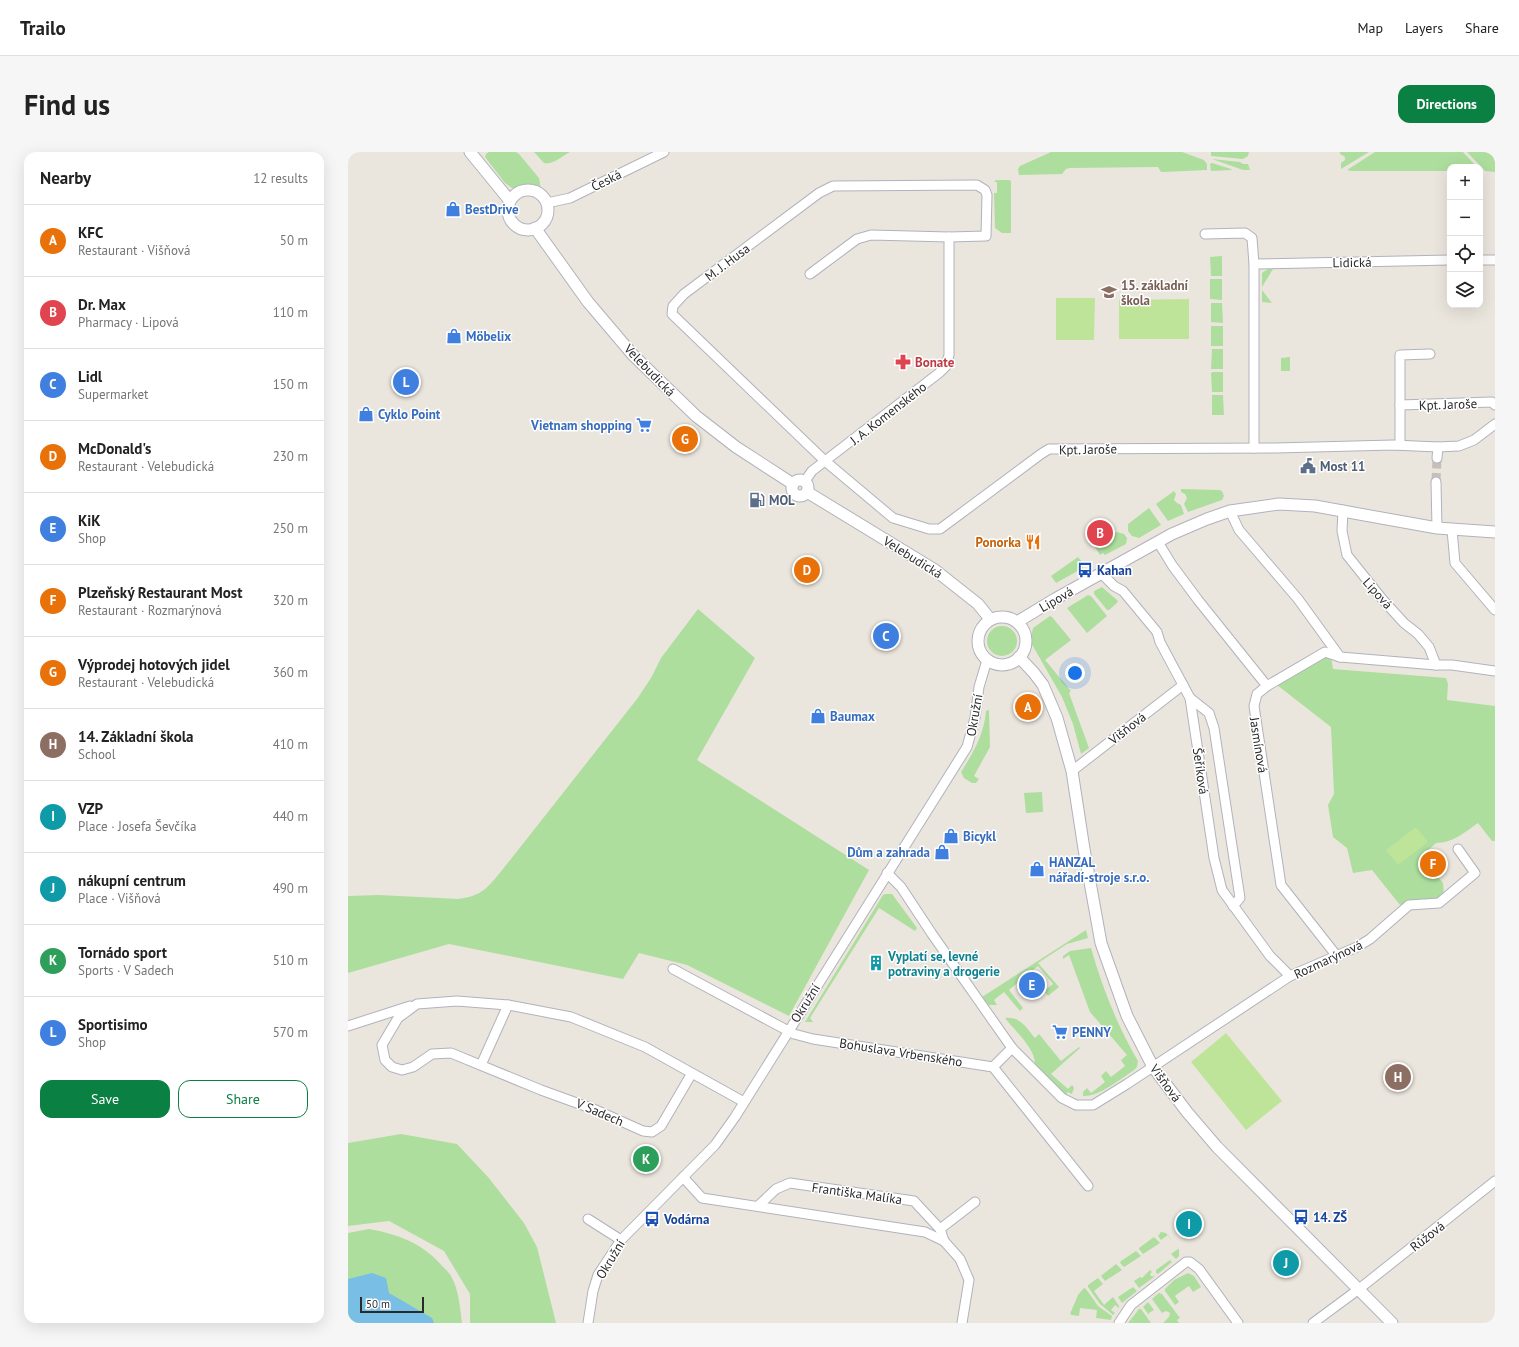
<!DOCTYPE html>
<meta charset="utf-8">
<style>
:root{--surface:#fff;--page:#f6f6f6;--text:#222;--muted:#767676;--line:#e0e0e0;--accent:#0b8043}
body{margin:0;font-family:"PT Sans",sans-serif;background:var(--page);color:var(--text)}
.controls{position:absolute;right:12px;top:12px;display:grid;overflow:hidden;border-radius:8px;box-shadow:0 4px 16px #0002}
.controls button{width:36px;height:36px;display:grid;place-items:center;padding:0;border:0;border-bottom:1px solid var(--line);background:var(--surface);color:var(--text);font:20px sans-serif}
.scale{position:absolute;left:12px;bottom:10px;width:64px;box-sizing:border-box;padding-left:4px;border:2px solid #2a2a2a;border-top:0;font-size:11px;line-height:14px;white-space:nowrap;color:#2a2a2a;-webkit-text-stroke:3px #fff;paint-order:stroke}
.you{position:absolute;left:727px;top:521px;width:14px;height:14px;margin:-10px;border:3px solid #fff;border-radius:50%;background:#1a73e8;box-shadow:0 0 0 6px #1a73e833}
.badge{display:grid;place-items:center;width:26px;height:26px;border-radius:50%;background:var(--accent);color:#fff;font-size:13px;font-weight:700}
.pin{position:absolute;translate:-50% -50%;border:2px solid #fff;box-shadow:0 1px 4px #0006}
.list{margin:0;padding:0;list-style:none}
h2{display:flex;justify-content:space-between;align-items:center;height:52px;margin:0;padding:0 16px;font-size:17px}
h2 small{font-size:13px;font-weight:400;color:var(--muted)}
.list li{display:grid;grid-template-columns:26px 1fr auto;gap:12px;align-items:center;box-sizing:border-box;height:72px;padding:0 16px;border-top:1px solid var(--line)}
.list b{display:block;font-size:15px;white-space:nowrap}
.list p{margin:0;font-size:13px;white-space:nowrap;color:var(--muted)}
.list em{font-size:13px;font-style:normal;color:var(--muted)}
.actions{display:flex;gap:8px;padding:12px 16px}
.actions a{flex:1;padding:9px 0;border:1px solid var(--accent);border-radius:12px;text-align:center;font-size:14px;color:var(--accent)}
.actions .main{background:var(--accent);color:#fff}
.icon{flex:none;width:22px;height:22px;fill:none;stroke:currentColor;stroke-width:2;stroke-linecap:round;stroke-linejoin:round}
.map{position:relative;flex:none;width:1147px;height:1171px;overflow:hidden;border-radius:12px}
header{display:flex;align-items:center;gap:24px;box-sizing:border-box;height:56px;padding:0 20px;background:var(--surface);border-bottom:1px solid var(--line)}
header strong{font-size:19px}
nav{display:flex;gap:22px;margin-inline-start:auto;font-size:14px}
.intro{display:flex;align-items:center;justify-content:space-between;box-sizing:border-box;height:96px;padding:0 24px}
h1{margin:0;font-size:28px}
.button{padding:10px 18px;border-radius:12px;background:var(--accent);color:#fff;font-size:14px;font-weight:700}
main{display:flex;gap:24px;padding:0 24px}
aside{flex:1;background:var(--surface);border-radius:12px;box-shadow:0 4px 16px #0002}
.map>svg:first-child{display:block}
.green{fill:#adde9e}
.pitch{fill:#bee49a}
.water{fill:#78bee5}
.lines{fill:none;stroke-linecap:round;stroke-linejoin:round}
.minor-tunnel{stroke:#c4c0b9;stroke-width:9;stroke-dasharray:9 4.5;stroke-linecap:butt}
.minor-casing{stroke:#b1b2bd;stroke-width:11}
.tertiary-casing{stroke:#b1b2bd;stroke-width:13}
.minor{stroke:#fff;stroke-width:9}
.tertiary{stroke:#fff;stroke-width:11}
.labels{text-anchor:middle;stroke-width:3;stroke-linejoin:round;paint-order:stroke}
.street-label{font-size:13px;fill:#2a2a2a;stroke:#fff}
.shop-label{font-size:13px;font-weight:bold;fill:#366cbe;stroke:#fff;text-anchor:start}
.education-label{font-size:13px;font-weight:bold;fill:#785e54;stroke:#fff;text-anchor:start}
.health-label{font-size:13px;font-weight:bold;fill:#be3a42;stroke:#fff;text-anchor:start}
.service-label{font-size:13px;font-weight:bold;fill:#4e5e75;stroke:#fff;text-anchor:start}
.food-label{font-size:13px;font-weight:bold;fill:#c56008;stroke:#fff;text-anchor:end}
.transit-label{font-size:13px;font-weight:bold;fill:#164399;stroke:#fff;text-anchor:start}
.culture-label{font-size:13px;font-weight:bold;fill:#0d838f;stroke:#fff;text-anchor:start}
</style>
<header>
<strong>Trailo</strong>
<nav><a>Map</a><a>Layers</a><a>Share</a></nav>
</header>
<div class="intro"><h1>Find us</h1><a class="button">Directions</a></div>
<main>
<aside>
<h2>Nearby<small>12 results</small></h2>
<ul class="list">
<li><span class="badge" style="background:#e8710a">A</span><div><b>KFC</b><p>Restaurant · Višňová</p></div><em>50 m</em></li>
<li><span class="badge" style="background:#e0444e">B</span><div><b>Dr. Max</b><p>Pharmacy · Lipová</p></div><em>110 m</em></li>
<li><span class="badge" style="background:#3f7fe0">C</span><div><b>Lidl</b><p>Supermarket</p></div><em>150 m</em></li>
<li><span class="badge" style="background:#e8710a">D</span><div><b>McDonald's</b><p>Restaurant · Velebudická</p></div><em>230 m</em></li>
<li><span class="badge" style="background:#3f7fe0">E</span><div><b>KiK</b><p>Shop</p></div><em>250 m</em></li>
<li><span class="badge" style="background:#e8710a">F</span><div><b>Plzeňský Restaurant Most</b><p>Restaurant · Rozmarýnová</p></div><em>320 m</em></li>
<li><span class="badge" style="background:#e8710a">G</span><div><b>Výprodej hotových jidel</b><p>Restaurant · Velebudická</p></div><em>360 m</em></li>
<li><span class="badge" style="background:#8d6e63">H</span><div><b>14. Základní škola</b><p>School</p></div><em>410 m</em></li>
<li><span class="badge" style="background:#0f9aa8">I</span><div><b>VZP</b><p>Place · Josefa Ševčíka</p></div><em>440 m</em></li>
<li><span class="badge" style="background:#0f9aa8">J</span><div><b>nákupní centrum</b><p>Place · Višňová</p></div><em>490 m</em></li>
<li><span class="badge" style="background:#2e9e5b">K</span><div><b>Tornádo sport</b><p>Sports · V Sadech</p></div><em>510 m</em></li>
<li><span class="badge" style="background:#3f7fe0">L</span><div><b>Sportisimo</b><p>Shop</p></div><em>570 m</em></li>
</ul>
<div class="actions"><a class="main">Save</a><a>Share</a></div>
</aside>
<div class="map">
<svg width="1147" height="1171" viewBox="0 0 1147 1171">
<rect width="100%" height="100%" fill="#ebe6dd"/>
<g class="green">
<path d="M141,0H168L171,2L191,26L193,37L164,36L157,31L137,5L138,2Z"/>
<path d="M186,0H222C214,4 205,13 196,11Z"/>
<path d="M703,0H834L856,8L859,12V18L815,20H813L810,15L722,16L718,17L714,22L671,23L670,17L672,14Z"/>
<path d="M863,0H901L900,4L895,7L863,4Z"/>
<path d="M992,0H1021L993,17V11L997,8V5L992,2Z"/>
<path d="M1027,0H1115L1129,15H1102V19H1004L999,18Z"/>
<path d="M1119,0H1147V20L1137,19Z"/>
<path d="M864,7L892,10L895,12H900L902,18H895Z"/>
<path d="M864,11L883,17L884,18L863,19L862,12Z"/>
<path d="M648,28H661L663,29V81H654L647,76L646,41H649V30H646Z"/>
<path d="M874,104V124H863L862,105Z"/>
<path d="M920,117H925L914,135V121Z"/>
<path d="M862,127H874V148L862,147Z"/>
<path d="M914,138L924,151L914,150Z"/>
<path d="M863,151H874L875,171L863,170Z"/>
<rect x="863" y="174" width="12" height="20"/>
<path d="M864,197H875V217H863Z"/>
<path d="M942,205V219H933V206Z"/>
<path d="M865,220H875V240H864L863,221Z"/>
<path d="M864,243H875L876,263H864Z"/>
<path d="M833,337L871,338L874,339L876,344L874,348L840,360L836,352L839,346L837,342L833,340Z"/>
<path d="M826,339L828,342L826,348L829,351L833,353L836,362L820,369L808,352Z"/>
<path d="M801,356L813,373L791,386L784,384L780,379V372Z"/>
<path d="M769,380L776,382L779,386L778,392L757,403L755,401L752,403L747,395L749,390L752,395L756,392L753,387Z"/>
<path d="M730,405L735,411V416L708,431L703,424Z"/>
<path d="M754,435L770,449L769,451L761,458H759L746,442V439Z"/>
<path d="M740,443L743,444L759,464L739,481L719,456Z"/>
<path d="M350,457L407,506L349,608L521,718L441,864L339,813L291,801L275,827L101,792L0,821V744L31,743L110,747C135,744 140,735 155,717L289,547L303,526L313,506Z"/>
<path d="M702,464L704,465L723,488L697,508L723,539L721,541L741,596L733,602L725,572L714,545L682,489L685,476Z"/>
<circle cx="654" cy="489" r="15"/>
<path d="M975,504L983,505L985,517L1098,526L1100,532L1099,548L1147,554V689H1144L1130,671C1117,680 1105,691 1088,691L1073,705L1095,731L1096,743L1084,749L1052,753L1024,718L1005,721L999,696L985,685L980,653L986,642L983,575L929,533Z"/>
<path d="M641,558L642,595L626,624L631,627L628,631H624L616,626L613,620C625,601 636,583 638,559Z"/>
<path d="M694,640L695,660L678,661L676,641Z"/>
<path d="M537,742H544L569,776L567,779L531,756L462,866L465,870H457L535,743Z"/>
<path d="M738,778L740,786L719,792L690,811L711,835L700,844L696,839L705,832L690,814L661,838L675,856L672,859L656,840L646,848L649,853H640L634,845Z"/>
<path d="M743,796C754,835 769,873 790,909L789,915L785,919C772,927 751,945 735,944V940L739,936L743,941L757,930L753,924L758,919L763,925L777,914L773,908L779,903L742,860L721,803L715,807V804L722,799Z"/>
<path d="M657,866C672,864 678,875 687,886L691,882L713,909L731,895L732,896L703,922L720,937L724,933L726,936L724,942L719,940V943L709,936L687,912C687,896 667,879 657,866Z"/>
<path d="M53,982L109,992L140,1025L176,1071L189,1095L208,1171H122V1142L96,1099L41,1069L0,1074V991Z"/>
<path d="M21,1077C49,1082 75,1091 94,1114C97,1117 102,1121 104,1126C111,1139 112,1156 114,1171H0V1081Z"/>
<path d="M813,1080L818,1081L831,1098V1104L828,1107L823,1102L830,1097L820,1083L813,1088L810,1084Z"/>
<path d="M806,1085L812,1091L795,1102L791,1097V1096Z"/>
<path d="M788,1099L793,1104L776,1115L772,1111L773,1109Z"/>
<path d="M822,1108L824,1110L810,1122L808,1121V1118Z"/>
<path d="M768,1112L774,1118L757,1129L753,1124L754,1123Z"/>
<path d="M802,1118L804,1120L802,1122L804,1125L806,1123V1125L791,1136L786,1129L792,1125L794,1126Z"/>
<path d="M840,1121L846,1124L853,1135L845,1140L841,1134L828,1143L827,1144L831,1150L827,1153L817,1139V1137L826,1128Z"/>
<path d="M750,1126L755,1132L746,1139L756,1153L765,1145L771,1154V1156L767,1153L763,1158L767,1161L765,1163L752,1152L740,1135V1133Z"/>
<path d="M785,1135L789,1139L774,1151L770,1145Z"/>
<path d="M736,1136L738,1137L750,1154L764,1164L763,1168L748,1166L749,1158L732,1156L731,1164L724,1163L722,1162L730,1143Z"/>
<path d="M811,1141L814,1142L832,1166L829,1168L831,1171H815L821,1165L822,1161L818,1159L814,1161L804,1147Z"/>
<path d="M800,1150L806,1158L801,1161V1163L795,1155Z"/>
<path d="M791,1157H793L803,1171H780Z"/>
</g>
<g class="pitch">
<path d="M708,146H747L746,188H708Z"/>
<path d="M841,147V187H771V148Z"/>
<path d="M1068,675L1080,690L1050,713L1038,698Z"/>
<path d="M878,881L934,949L898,978L843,910Z"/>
</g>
<path class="water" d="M24,1121L38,1126L41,1141L84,1166L86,1171H0V1127Z"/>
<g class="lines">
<path class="minor-tunnel" d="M1088,330L1089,306"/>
<defs>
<g id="minor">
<path d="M199,51L222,46L316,0"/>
<path d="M857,82L897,81L904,86L906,112V296"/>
<path d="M1132,108H1147"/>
<path d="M906,112L1102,108"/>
<path d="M462,122L509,87L523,83L601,85L638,84L639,43L637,38L629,33L485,34L471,41L336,142L325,154L324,162L477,309L545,366L581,377H592L693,302L701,297L928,296L1045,293L1090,295L1111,294L1126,288L1147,272"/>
<path d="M1052,253L1144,250L1147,253"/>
<path d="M1052,293V203L1082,202"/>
<path d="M1089,306L1090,295"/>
<path d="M457,329L464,319L591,221L598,214L601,203V85"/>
<path d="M1088,330L1089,376"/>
<path d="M995,358L994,379L999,403L1035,448L1056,471L1070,482L1081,495L1088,513"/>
<path d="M882,359L891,378L950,447L992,505"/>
<path d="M1104,378L1107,411L1147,458"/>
<path d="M810,390L824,413L850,448L919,534"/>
<path d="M753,421L766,434L775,439L809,480L812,490L842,546L866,706L874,738L922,804L942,824"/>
<path d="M842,546L861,561L866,576L892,746L885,754"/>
<path d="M724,619L835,533"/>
<path d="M539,721L553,735L584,782L664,896L714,946L728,953H745L779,932L942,824L1009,795L1022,787L1061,753L1091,751L1127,721L1110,697"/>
<path d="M988,803L933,733L906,554L909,542L919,534L977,500L992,505L1088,513H1104L1147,519"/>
<path d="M325,817L446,882L465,887L645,915L740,1034"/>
<path d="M0,874L62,854"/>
<path d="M133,913L160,853"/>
<path d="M645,915L664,896"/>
<path d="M344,921L313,974L304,980L295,979L248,958L193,938L103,901L84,902L65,915L54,918L44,915L37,908L34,893L50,866L69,852L109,849L160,853L223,865L297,895L396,950"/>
<path d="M335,1025L354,1046L577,1080L596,1089L612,1107L621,1128L614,1171"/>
<path d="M410,1054L428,1037L442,1031L566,1049L592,1077L596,1089"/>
<path d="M240,1067L273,1088"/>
<path d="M592,1077L627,1050"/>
<path d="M240,1171L245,1139L250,1123L273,1088L367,993L387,965L619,595L627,566L631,535L639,508"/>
<path d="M771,1171L783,1153L838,1110H842L851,1117L890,1171"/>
<path d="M965,1171L1011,1137L1147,1029"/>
</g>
<g id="tertiary">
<path d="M122,0L162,49"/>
<circle cx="180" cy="58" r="20"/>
<path d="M187,76L240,150L285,203L348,264L388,295L445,332"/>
<circle cx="452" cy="336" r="8"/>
<path d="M459,340L587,418L630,452L642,467"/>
<circle cx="654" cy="489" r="24"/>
<path d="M669,470L707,447L824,382L859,367L882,359L931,352L967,354L1089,376L1147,380"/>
<path d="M671,505L686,521L695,533L709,566L724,619L736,697L753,791L779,864L805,915L839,960L869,995L1044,1171"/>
</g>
</defs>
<use href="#minor" class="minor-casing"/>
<use href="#tertiary" class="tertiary-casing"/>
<use href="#minor" class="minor"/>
<use href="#tertiary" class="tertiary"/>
</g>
<defs>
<symbol id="shop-bare" viewBox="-9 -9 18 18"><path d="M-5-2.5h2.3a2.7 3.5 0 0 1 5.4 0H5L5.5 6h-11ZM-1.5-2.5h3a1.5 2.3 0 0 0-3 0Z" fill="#3f7fe0" stroke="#fff" stroke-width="2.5" paint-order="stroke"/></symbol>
<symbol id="school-bare" viewBox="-9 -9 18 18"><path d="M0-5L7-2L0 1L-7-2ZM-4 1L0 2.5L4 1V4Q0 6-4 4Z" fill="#8d6e63" stroke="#fff" stroke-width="2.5" paint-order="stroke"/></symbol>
<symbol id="pharmacy-bare" viewBox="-9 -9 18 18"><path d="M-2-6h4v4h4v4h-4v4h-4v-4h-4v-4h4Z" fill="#e0444e" stroke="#fff" stroke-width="2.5" paint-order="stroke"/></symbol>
<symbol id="supermarket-bare" viewBox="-9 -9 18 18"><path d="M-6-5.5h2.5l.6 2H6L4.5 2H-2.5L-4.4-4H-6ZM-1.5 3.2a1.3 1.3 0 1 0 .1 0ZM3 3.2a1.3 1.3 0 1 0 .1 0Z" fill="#3f7fe0" stroke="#fff" stroke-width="2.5" paint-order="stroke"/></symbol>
<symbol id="civic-bare" viewBox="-9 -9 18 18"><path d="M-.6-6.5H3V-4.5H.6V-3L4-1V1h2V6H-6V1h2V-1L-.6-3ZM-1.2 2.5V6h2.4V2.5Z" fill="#5c6f8a" stroke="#fff" stroke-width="2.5" paint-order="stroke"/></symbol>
<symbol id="fuel-bare" viewBox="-9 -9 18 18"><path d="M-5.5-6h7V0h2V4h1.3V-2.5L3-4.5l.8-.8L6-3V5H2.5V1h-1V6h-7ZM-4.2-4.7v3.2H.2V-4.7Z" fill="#5c6f8a" stroke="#fff" stroke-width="2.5" paint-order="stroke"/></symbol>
<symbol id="restaurant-bare" viewBox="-9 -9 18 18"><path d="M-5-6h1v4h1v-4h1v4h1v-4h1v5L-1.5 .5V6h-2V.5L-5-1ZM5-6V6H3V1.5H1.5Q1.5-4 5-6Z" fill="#e8710a" stroke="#fff" stroke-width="2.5" paint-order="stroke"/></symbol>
<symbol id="bus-bare" viewBox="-9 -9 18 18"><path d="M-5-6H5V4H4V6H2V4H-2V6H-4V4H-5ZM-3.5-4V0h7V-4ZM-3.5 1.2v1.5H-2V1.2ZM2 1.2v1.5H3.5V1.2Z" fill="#1a4fb4" stroke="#fff" stroke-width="2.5" paint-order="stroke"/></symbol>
<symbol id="building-bare" viewBox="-9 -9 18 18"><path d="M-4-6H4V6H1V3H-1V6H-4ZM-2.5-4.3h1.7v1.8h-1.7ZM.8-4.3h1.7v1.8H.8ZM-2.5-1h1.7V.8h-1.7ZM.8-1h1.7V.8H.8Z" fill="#0f9aa8" stroke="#fff" stroke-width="2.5" paint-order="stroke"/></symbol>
</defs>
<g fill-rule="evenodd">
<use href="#shop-bare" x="94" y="46" width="22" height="22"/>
<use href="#school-bare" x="750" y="129" width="22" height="22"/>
<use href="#shop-bare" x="95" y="173" width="22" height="22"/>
<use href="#pharmacy-bare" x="544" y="199" width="22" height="22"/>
<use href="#shop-bare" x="7" y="251" width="22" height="22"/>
<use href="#supermarket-bare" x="285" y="262" width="22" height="22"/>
<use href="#civic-bare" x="949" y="303" width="22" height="22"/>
<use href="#fuel-bare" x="398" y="337" width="22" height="22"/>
<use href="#restaurant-bare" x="674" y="379" width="22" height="22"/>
<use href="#bus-bare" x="726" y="407" width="22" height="22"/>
<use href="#shop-bare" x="459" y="553" width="22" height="22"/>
<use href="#shop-bare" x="592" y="673" width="22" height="22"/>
<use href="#shop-bare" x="583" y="689" width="22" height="22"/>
<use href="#shop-bare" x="678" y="706" width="22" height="22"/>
<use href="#building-bare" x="517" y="800" width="22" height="22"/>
<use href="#supermarket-bare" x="701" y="869" width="22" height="22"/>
<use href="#bus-bare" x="942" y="1054" width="22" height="22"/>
<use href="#bus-bare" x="293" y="1056" width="22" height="22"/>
</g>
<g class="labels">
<g class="street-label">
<text transform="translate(258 28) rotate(-26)" y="5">Česká</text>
<text transform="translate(379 110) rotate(-37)" y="5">M. J. Husa</text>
<text transform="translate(1004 110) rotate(-1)" y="5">Lidická</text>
<text transform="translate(302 218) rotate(46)" y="5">Velebudická</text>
<text transform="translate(1100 252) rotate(-2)" y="5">Kpt. Jaroše</text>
<text transform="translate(540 261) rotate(-38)" y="5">J. A. Komenského</text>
<text transform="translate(740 297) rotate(-1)" y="5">Kpt. Jaroše</text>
<text transform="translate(565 405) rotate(32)" y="5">Velebudická</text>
<text transform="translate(1030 441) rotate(48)" y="5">Lipová</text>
<text transform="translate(708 447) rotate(-30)" y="5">Lipová</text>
<text transform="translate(626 563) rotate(-80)" y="5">Okružní</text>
<text transform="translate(779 576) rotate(-38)" y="5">Višňová</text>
<text transform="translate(911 593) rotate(81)" y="5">Jasmínová</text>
<text transform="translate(853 619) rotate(82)" y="5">Šeříková</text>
<text transform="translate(980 807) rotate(-25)" y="5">Rozmarýnová</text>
<text transform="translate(457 851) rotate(-58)" y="5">Okružní</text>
<text transform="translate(553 900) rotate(9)" y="5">Bohuslava Vrbenského</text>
<text transform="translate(818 931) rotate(54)" y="5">Višňová</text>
<text transform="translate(252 960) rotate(23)" y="5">V Sadech</text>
<text transform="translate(509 1041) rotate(8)" y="5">Františka Malíka</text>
<text transform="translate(1079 1084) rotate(-38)" y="5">Růžová</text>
<text transform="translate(262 1107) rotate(-59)" y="5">Okružní</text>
</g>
<g class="shop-label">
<text x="117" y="62">BestDrive</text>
<text x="118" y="189">Möbelix</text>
<text x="30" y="267">Cyklo Point</text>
<text x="284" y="278" text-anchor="end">Vietnam shopping</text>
<text x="482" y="569">Baumax</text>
<text x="615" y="689">Bicykl</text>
<text x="582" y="705" text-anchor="end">Dům a zahrada</text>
<text x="701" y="715">HANZAL<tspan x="701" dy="15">nářadí-stroje s.r.o.</tspan></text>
<text x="724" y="885">PENNY</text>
</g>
<g class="education-label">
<text x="773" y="138">15. základní<tspan x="773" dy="15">škola</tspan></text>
</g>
<g class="health-label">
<text x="567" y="215">Bonate</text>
</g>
<g class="service-label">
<text x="972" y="319">Most 11</text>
<text x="421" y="353">MOL</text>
</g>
<g class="food-label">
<text x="673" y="395">Ponorka</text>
</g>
<g class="transit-label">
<text x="749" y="423">Kahan</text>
<text x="965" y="1070">14. ZŠ</text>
<text x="316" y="1072">Vodárna</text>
</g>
<g class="culture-label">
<text x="540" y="809">Vyplatí se, levné<tspan x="540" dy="15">potraviny a drogerie</tspan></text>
</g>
</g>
</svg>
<div class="controls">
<button>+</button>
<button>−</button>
<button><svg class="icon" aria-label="locate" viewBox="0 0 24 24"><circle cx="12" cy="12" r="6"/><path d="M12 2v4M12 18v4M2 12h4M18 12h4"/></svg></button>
<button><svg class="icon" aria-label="layers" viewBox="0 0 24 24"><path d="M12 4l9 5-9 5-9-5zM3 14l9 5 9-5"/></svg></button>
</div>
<div class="scale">50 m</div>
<div class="you"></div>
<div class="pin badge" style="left:680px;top:555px;background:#e8710a">A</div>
<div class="pin badge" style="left:752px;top:381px;background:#e0444e">B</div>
<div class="pin badge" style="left:538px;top:484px;background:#3f7fe0">C</div>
<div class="pin badge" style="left:459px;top:418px;background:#e8710a">D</div>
<div class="pin badge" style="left:684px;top:833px;background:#3f7fe0">E</div>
<div class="pin badge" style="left:1085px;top:712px;background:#e8710a">F</div>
<div class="pin badge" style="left:337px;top:287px;background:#e8710a">G</div>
<div class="pin badge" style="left:1050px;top:925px;background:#8d6e63">H</div>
<div class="pin badge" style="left:841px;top:1072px;background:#0f9aa8">I</div>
<div class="pin badge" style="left:938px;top:1111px;background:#0f9aa8">J</div>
<div class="pin badge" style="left:298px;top:1007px;background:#2e9e5b">K</div>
<div class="pin badge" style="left:58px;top:230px;background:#3f7fe0">L</div>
</div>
</main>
